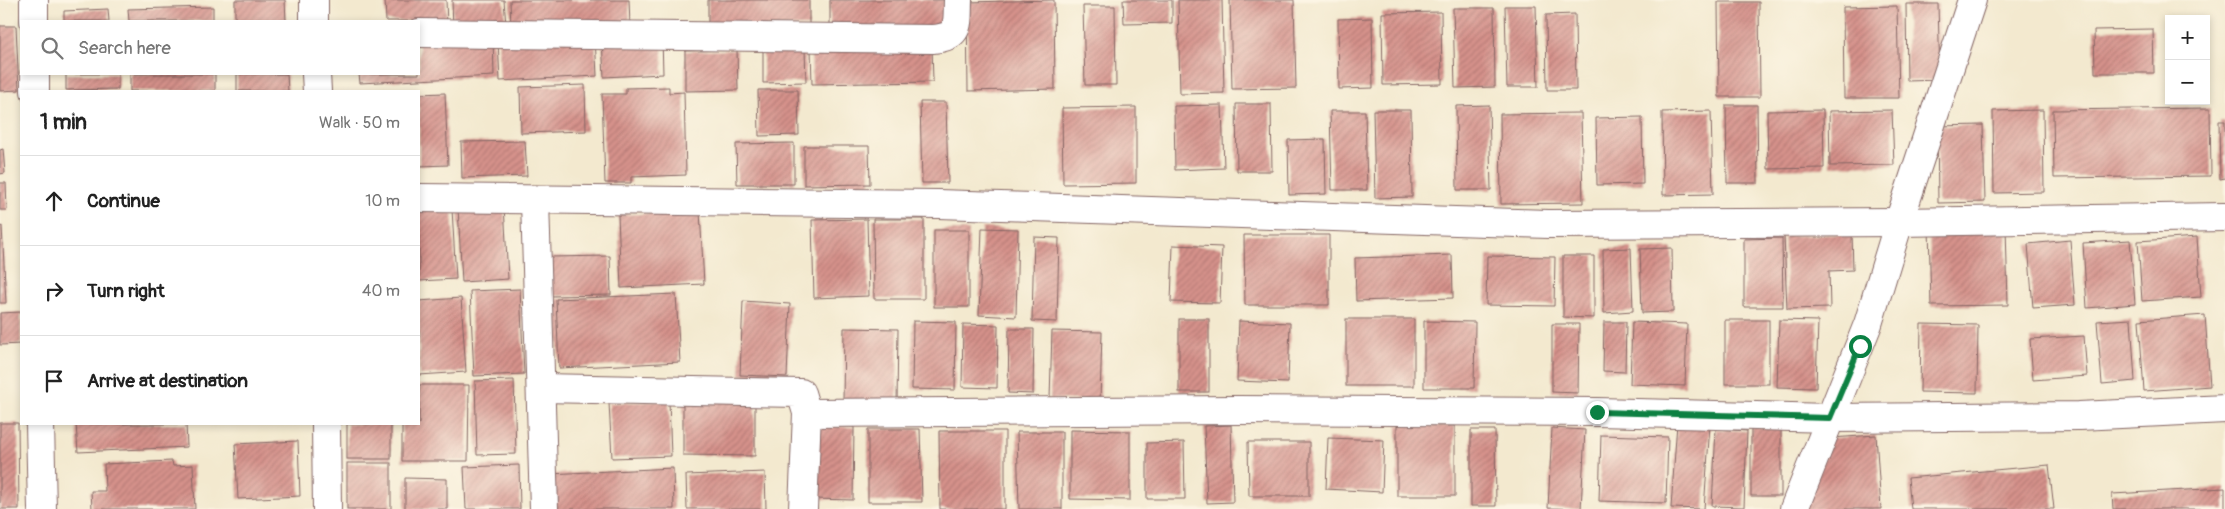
<!DOCTYPE html>
<meta charset="utf-8">
<style>
:root{--surface:#fff;--page:#f6f6f6;--text:#222;--muted:#767676;--line:#e0e0e0}
body{margin:0;font-family:Pangolin,sans-serif;background:var(--page);color:var(--text)}
.controls{position:absolute;right:15px;top:15px;display:grid;overflow:hidden;border-radius:0px;box-shadow:0 2px 8px #0003}
.controls button{width:45px;height:45px;display:grid;place-items:center;padding:0;border:0;border-bottom:1px solid var(--line);background:var(--surface);color:var(--text);font:25px sans-serif}
.stop{position:absolute;width:15px;height:15px;margin:-11px;border:4px solid #0b8043;border-radius:50%;background:#fff}
.stop.end{background:#0b8043;border-color:#fff;box-shadow:0 1px 5px #0008}
.list{margin:0;padding:0;list-style:none}
h2{display:flex;justify-content:space-between;align-items:center;height:65px;margin:0;padding:0 20px;font-size:21px}
h2 small{font-size:16px;font-weight:400;color:var(--muted)}
.list li{display:grid;grid-template-columns:32px 1fr auto;gap:15px;align-items:center;box-sizing:border-box;height:90px;padding:0 20px;border-top:1px solid var(--line)}
.list b{display:block;font-size:19px;white-space:nowrap}
.list em{font-size:16px;font-style:normal;color:var(--muted)}
.icon{flex:none;width:28px;height:28px;fill:none;stroke:currentColor;stroke-width:2;stroke-linecap:round;stroke-linejoin:round}
.map{position:relative;flex:none;width:2225px;height:509px;overflow:hidden}
.search{position:absolute;background:var(--surface);box-shadow:0 2px 8px #0003;left:20px;top:20px;width:400px;height:55px;display:flex;align-items:center;gap:12px;box-sizing:border-box;padding:0 18px;border-radius:0px;color:var(--muted);font-size:19px}
.panel{position:absolute;background:var(--surface);box-shadow:0 2px 8px #0003;left:20px;top:90px;width:400px;height:335px;border-radius:0px}
.map>svg:first-child{display:block}
.building{fill:url(#building-hatch)}
.lines{fill:none;stroke-linecap:round;stroke-linejoin:round}
.minor-casing{stroke:#856664;stroke-width:30}
.tertiary-casing{stroke:#856664;stroke-width:30}
.minor{stroke:#fff;stroke-width:28}
.tertiary{stroke:#fff;stroke-width:28}
.route{stroke:#0b8043;stroke-width:6}
</style>
<div class="map">
<svg width="2225" height="509" viewBox="0 0 2225 509">
<defs>
<pattern id="building-hatch" width="6" height="6" patternUnits="userSpaceOnUse" patternTransform="scale(1.25)"><rect width="6" height="6" fill="#d6928b"/><path d="M-1 1l2-2M0 6l6-6M5 7l2-2" fill="none" stroke="#b07772"/></pattern>
</defs>
<rect width="100%" height="100%" fill="#fcf5e5"/>
<filter id="ink" filterUnits="userSpaceOnUse"><feTurbulence type="fractalNoise" baseFrequency=".02" numOctaves="2"/><feDisplacementMap in="SourceGraphic" scale="10" xChannelSelector="R" yChannelSelector="G"/><feConvolveMatrix kernelMatrix="1 2 1 2 8 2 1 2 1" color-interpolation-filters="sRGB"/></filter>
<filter id="wash" filterUnits="userSpaceOnUse"><feTurbulence type="fractalNoise" baseFrequency=".0096" numOctaves="4" result="noise"/><feDisplacementMap in="SourceGraphic" scale="20" xChannelSelector="R" yChannelSelector="G"/><feGaussianBlur stdDeviation="1.12" result="paint"/><feColorMatrix in="noise" values="0 0 0 0 0 0 0 0 0 0 0 0 0 0 0 0 0 1.4 0 .05"/><feComposite in="paint" operator="in"/></filter>
<g filter="url(#wash)">
<rect width="100%" height="100%" fill="#f3e9cf"/>
<g id="blocks">
<g class="building">
<path d="M235,0H285L286,21H235Z"/>
<path d="M385,0H446L447,25L419,21H386Z"/>
<path d="M452,0H504L506,25L453,28Z"/>
<path d="M510,0H629L630,26L511,30Z"/>
<path d="M708,0H809V26L708,28Z"/>
<path d="M830,0H944L945,27L830,29Z"/>
<path d="M1054,0L1055,89L968,91L967,2Z"/>
<path d="M1123,0H1172V23L1124,24Z"/>
<path d="M1178,0H1222L1224,93L1180,94Z"/>
<path d="M1230,0H1294L1296,88L1232,89Z"/>
<path d="M1718,2H1759L1760,97H1719Z"/>
<path d="M1906,4H1938L1940,80L1907,81Z"/>
<path d="M1083,6H1115L1116,85H1085Z"/>
<path d="M1505,6H1536L1538,87H1507Z"/>
<path d="M1897,6L1899,98H1844L1843,7Z"/>
<path d="M213,7V21H129L128,9Z"/>
<path d="M1453,8H1494L1495,87L1455,88Z"/>
<path d="M108,9L109,21H64V11Z"/>
<path d="M1441,12L1442,84L1383,85L1382,13Z"/>
<path d="M1575,14L1576,90H1547L1546,15Z"/>
<path d="M1372,18L1373,88L1339,89L1338,19Z"/>
<path d="M0,26H16L19,90L0,91Z"/>
<path d="M2153,29L2154,73H2095L2094,30Z"/>
<path d="M493,35L494,76L360,83L359,74H419V39Z"/>
<path d="M595,37L597,76L500,81L498,41Z"/>
<path d="M662,38L663,74L604,77L602,40Z"/>
<path d="M932,47L933,82L812,84L811,49Z"/>
<path d="M763,49H805L806,82L763,83Z"/>
<path d="M737,50L738,90L685,91V51Z"/>
<path d="M66,74H118V89L66,90Z"/>
<rect x="130" y="74" width="85" height="17"/>
<path d="M237,74H287L288,91H237Z"/>
<path d="M585,85L586,131L521,133L520,87Z"/>
<path d="M669,87V93L684,92L686,175L631,177V183H605L602,94H626V88Z"/>
<path d="M758,90H798L799,135L759,136Z"/>
<path d="M445,93L448,165L419,166V94Z"/>
<path d="M920,102H946L948,183H922Z"/>
<path d="M1236,104H1271L1272,171H1237Z"/>
<path d="M1222,105L1224,168L1175,170L1174,106Z"/>
<path d="M1489,105L1491,190H1457L1456,106Z"/>
<path d="M1726,105H1757L1758,183H1727Z"/>
<path d="M1136,107V183L1063,184L1062,108Z"/>
<path d="M2210,108L2211,176L2054,178L2053,110Z"/>
<path d="M1373,110H1411L1412,197L1375,198Z"/>
<path d="M1823,110L1824,168L1768,169L1767,111Z"/>
<path d="M1892,110L1894,165L1830,166L1829,111Z"/>
<path d="M2043,110L2044,192L1994,193L1993,111Z"/>
<path d="M1330,111H1365L1367,190H1332Z"/>
<path d="M1711,111L1713,194L1663,195L1662,112Z"/>
<path d="M1581,113L1583,203L1501,204L1500,114Z"/>
<path d="M1642,117L1643,184L1597,185L1596,118Z"/>
<path d="M2219,121H2225V178L2220,179Z"/>
<path d="M1983,125L1985,202L1938,203L1937,126Z"/>
<path d="M1325,139L1326,194L1289,195L1288,140Z"/>
<path d="M525,141L527,176L462,178L461,142Z"/>
<path d="M794,143V184H737L736,144Z"/>
<path d="M804,146H869L870,184L804,185Z"/>
<path d="M3,149L5,173L0,174V150Z"/>
<path d="M0,183H6L7,210H0Z"/>
<path d="M504,205L508,279L462,282L458,207Z"/>
<path d="M452,209L456,279L419,281V211Z"/>
<path d="M700,211L704,284L621,288L618,215Z"/>
<path d="M867,219L869,296L814,298L812,220Z"/>
<path d="M873,219H924V299H874Z"/>
<path d="M2,226L6,303H0V227Z"/>
<path d="M2006,226L2008,305L1931,306L1929,227Z"/>
<path d="M982,228L1018,229L1016,317L979,315Z"/>
<rect x="934" y="230" width="35" height="77"/>
<path d="M1852,234L1853,270L1829,271L1830,308L1787,309L1784,236Z"/>
<path d="M1244,235H1329V305H1245Z"/>
<path d="M1034,237L1059,238L1057,322L1032,321Z"/>
<path d="M2197,237L2201,297L2142,301L2138,241Z"/>
<path d="M1782,238L1783,307H1744V239Z"/>
<path d="M2070,240L2075,305L2033,308L2028,244Z"/>
<path d="M2130,240L2135,304L2087,308L2083,243Z"/>
<path d="M1173,245L1222,247L1220,303L1171,302Z"/>
<path d="M1631,248L1633,311L1604,313L1603,249Z"/>
<path d="M1672,248L1673,312L1642,313L1640,249Z"/>
<path d="M1452,255L1453,298L1356,301L1355,258Z"/>
<path d="M610,256L611,295L551,296L550,257Z"/>
<path d="M1487,256L1555,257L1554,306L1486,305Z"/>
<path d="M1563,256H1594V318L1563,317Z"/>
<path d="M520,289L524,374L474,376L470,291Z"/>
<path d="M676,294L680,362L559,368L556,299Z"/>
<path d="M461,298L466,372L419,375V301Z"/>
<path d="M743,301L790,304L787,377L740,375Z"/>
<path d="M21,312V344L0,345V313Z"/>
<path d="M2205,315L2210,386L2144,391L2139,320Z"/>
<rect x="1179" y="319" width="30" height="73"/>
<rect x="1346" y="319" width="68" height="67"/>
<path d="M2131,319L2135,381L2102,384L2097,321Z"/>
<rect x="1725" y="320" width="44" height="64"/>
<path d="M1779,320L1818,321L1816,388L1777,387Z"/>
<path d="M913,321L956,322L955,390L912,389Z"/>
<path d="M1239,321L1290,323L1288,383L1237,381Z"/>
<path d="M1424,321L1475,322L1474,388H1424Z"/>
<path d="M1604,322H1626L1625,372L1603,371Z"/>
<path d="M1632,322L1687,324L1685,386L1630,384Z"/>
<path d="M963,324L998,325L997,388L962,387Z"/>
<path d="M1552,324H1579L1578,393L1552,392Z"/>
<path d="M1921,324L1978,325L1977,393L1920,392Z"/>
<path d="M844,328L898,329L897,404L843,403Z"/>
<path d="M1009,329H1034L1033,394L1008,393Z"/>
<path d="M1052,331L1102,332L1100,401L1050,399Z"/>
<path d="M2084,336L2087,376L2033,380L2030,339Z"/>
<path d="M514,380L516,454L477,455L475,381Z"/>
<path d="M419,385H469L468,461H402V424H419Z"/>
<path d="M755,397V456L683,455V398Z"/>
<path d="M669,401L671,456L612,458L609,403Z"/>
<path d="M0,423H18L19,509H0Z"/>
<path d="M1677,423L1710,425L1704,509L1671,508Z"/>
<path d="M76,424H186L187,447L78,452Z"/>
<rect x="347" y="424" width="44" height="35"/>
<path d="M1231,425L1233,502L1207,503L1204,426Z"/>
<path d="M1397,425L1455,426V496H1397Z"/>
<path d="M814,426L854,427L853,500L813,499Z"/>
<rect x="1751" y="427" width="30" height="69"/>
<path d="M1552,428L1585,430L1581,509L1548,508Z"/>
<path d="M868,429H920L922,502H868Z"/>
<path d="M1716,429L1747,431L1744,507L1712,506Z"/>
<path d="M1070,430L1130,431V500L1070,499Z"/>
<path d="M1471,430H1495L1496,506H1471Z"/>
<path d="M939,431H1005V509H940Z"/>
<path d="M1017,432H1062V509H1019Z"/>
<path d="M1601,435L1668,437L1666,503L1599,501Z"/>
<path d="M1876,435L1881,509H1803L1831,438Z"/>
<path d="M1328,438L1384,440L1382,492L1326,489Z"/>
<path d="M298,441L300,496L238,499L235,444Z"/>
<path d="M1184,442L1185,499H1147V443Z"/>
<path d="M1248,442H1309V496H1249Z"/>
<path d="M172,461L173,466L193,465L195,509H92L91,491H105L104,464Z"/>
<rect x="347" y="463" width="44" height="46"/>
<path d="M519,465L520,509H466L464,467Z"/>
<path d="M2049,465L2054,509H1911L1908,478Z"/>
<path d="M673,468L674,509H551L549,474Z"/>
<path d="M765,472L766,509H687L686,475Z"/>
<path d="M405,478L447,479V509H405Z"/>
<path d="M2225,488V509H2113L2112,494Z"/>
</g>
</g>
</g>
<g filter="url(#ink)">
<use href="#blocks" fill-opacity="0" stroke="#856664" stroke-width="1"/>
<g class="lines">
<defs>
<g id="minor">
<path d="M34,0V21"/>
<path d="M419,33L933,39C961,37 957,24 958,0"/>
<path d="M35,74V91"/>
<path d="M419,198L938,204L1548,224L1899,222L2225,217"/>
<path d="M535,200L544,509"/>
<path d="M541,388L801,393L807,413L803,509"/>
<path d="M807,413L1237,410L1597,412L1830,418L2079,416L2225,409"/>
<path d="M40,424L42,509"/>
<path d="M1794,509L1868,324L1899,222L1972,0"/>
</g>
<g id="tertiary">
<path d="M314,0V21"/>
<path d="M316,74L317,91"/>
<path d="M326,424L327,509"/>
</g>
</defs>
<use href="#minor" class="minor-casing"/>
<use href="#tertiary" class="tertiary-casing"/>
<use href="#minor" class="minor"/>
<use href="#tertiary" class="tertiary"/>
</g>
</g>
<g class="lines" filter="url(#ink)">
<path class="route" d="M1597,412L1830,418L1860,346"/>
</g>
</svg>
<div class="controls">
<button>+</button>
<button>−</button>
</div>
<div class="stop" style="left:1860px;top:346px"></div>
<div class="stop end" style="left:1597px;top:412px"></div>
<div class="search"><svg class="icon" aria-label="search" viewBox="0 0 24 24"><circle cx="10" cy="10" r="6"/><path d="M15 15l6 6"/></svg>Search here</div>
<section class="panel">
<h2>1 min<small>Walk · 50 m</small></h2>
<ul class="list">
<li><svg class="icon" aria-label="ahead" viewBox="0 0 24 24"><path d="M12 20V5M6 11l6-6 6 6"/></svg><div><b>Continue</b></div><em>10 m</em></li>
<li><svg class="icon" aria-label="right" viewBox="0 0 24 24"><path d="M7 20v-9h11M14 6l5 5-5 5"/></svg><div><b>Turn right</b></div><em>40 m</em></li>
<li><svg class="icon" aria-label="arrive" viewBox="0 0 24 24"><path d="M6 21V4h12l-3 4 3 4H6"/></svg><div><b>Arrive at destination</b></div></li>
</ul>
</section>
</div>
